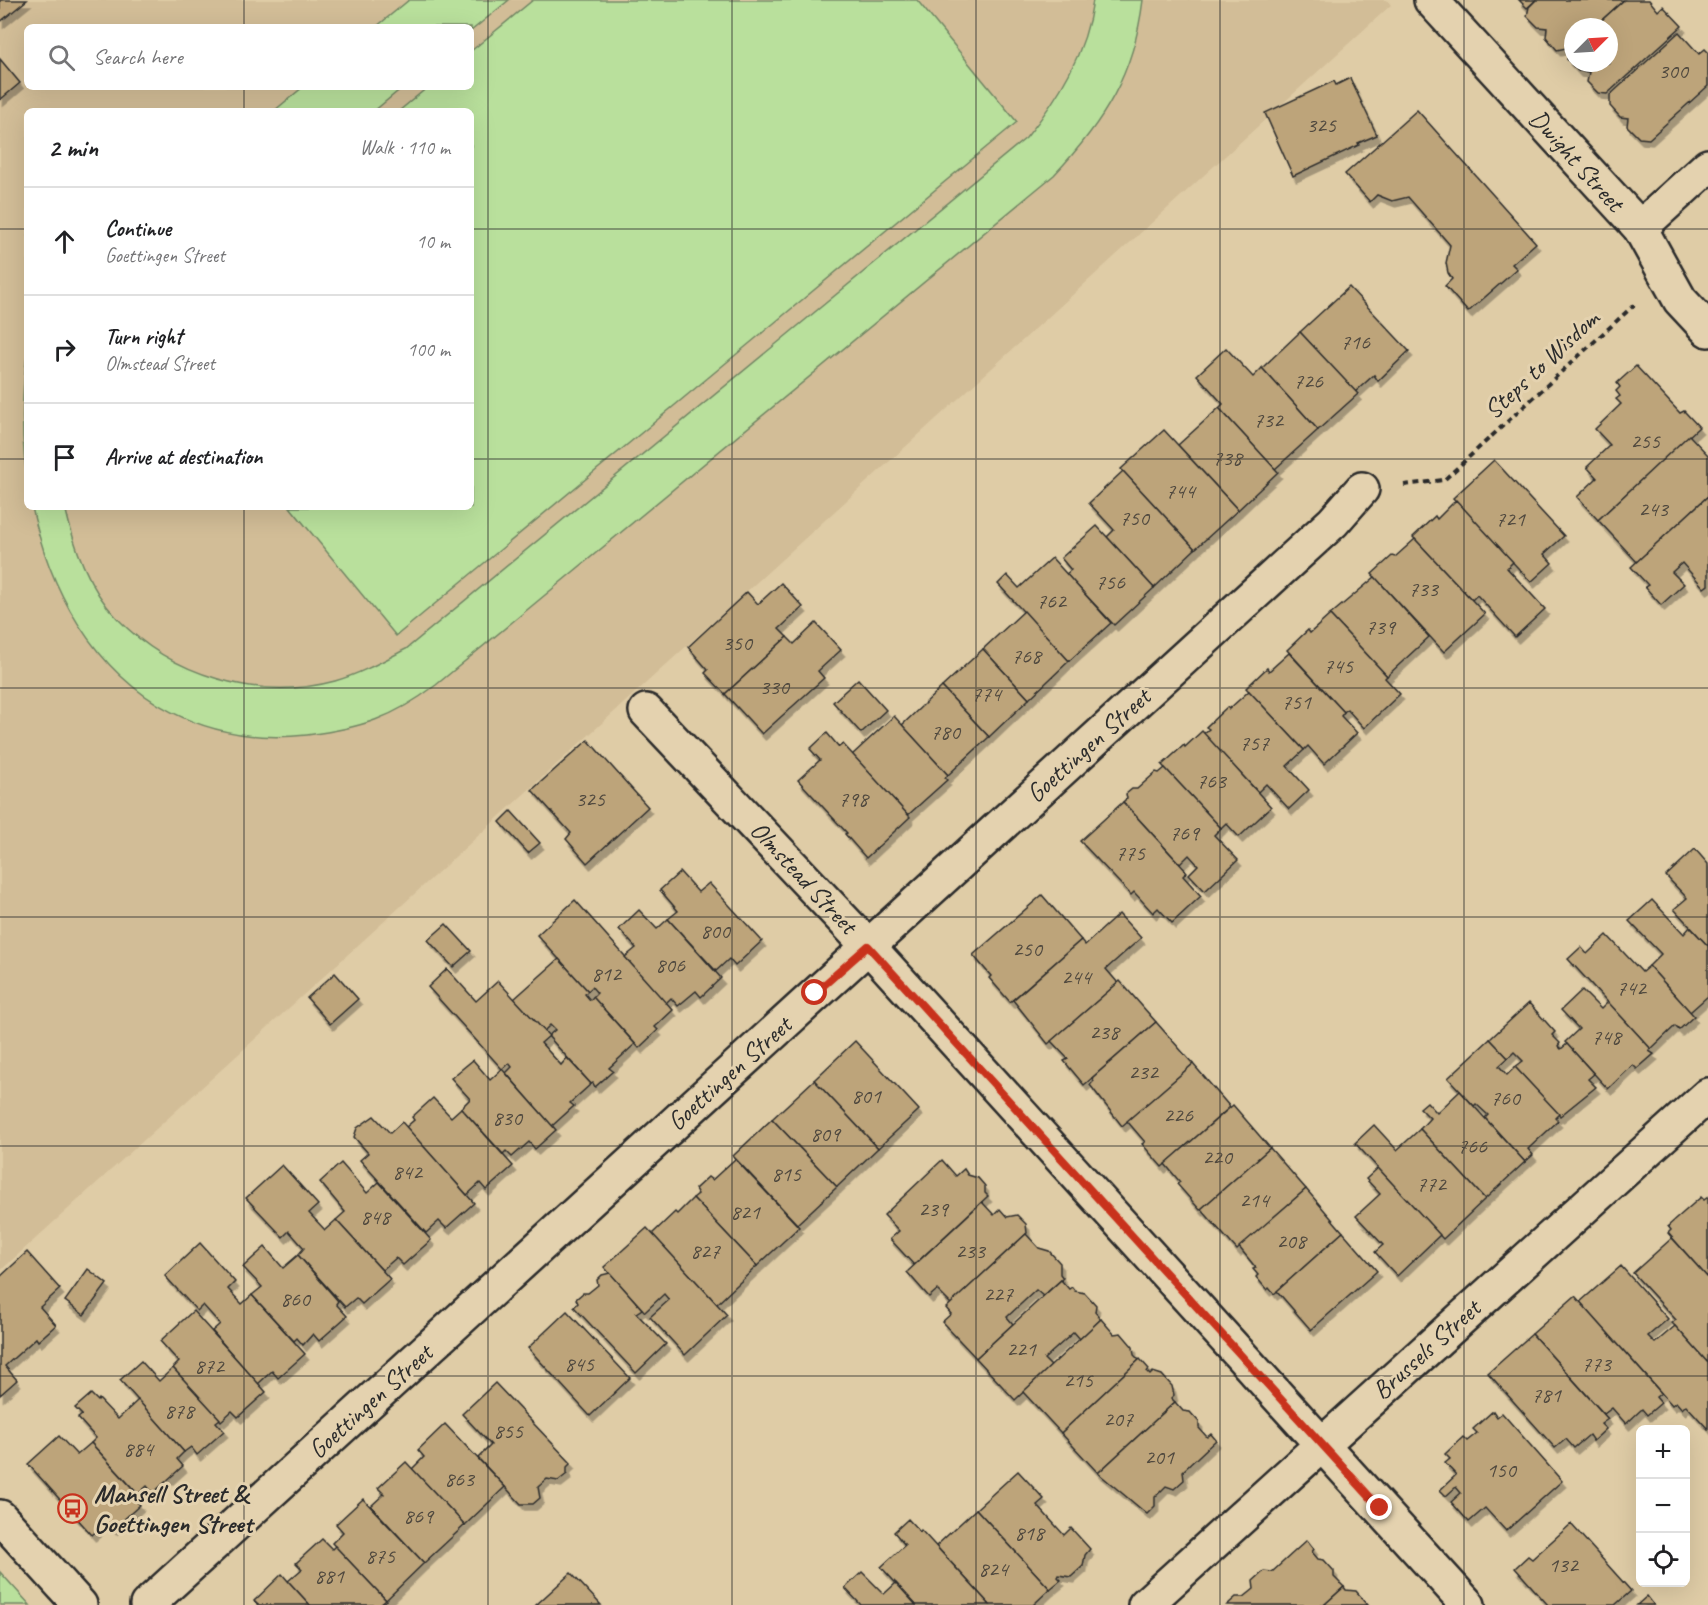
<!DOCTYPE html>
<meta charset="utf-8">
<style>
:root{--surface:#fff;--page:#f6f6f6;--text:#202124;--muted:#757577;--line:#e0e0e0}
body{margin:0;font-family:Caveat,sans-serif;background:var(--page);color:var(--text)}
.controls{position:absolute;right:18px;bottom:18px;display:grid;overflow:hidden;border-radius:9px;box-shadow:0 6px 24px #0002}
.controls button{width:54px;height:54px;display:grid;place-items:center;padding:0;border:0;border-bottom:2px solid var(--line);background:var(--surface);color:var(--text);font:30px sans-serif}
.compass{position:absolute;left:1564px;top:18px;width:54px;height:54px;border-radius:50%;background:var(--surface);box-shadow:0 6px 24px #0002;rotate:66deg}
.stop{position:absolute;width:18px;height:18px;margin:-14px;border:4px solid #c8321e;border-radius:50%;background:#fff}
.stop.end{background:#c8321e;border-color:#fff;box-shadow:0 2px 6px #0008}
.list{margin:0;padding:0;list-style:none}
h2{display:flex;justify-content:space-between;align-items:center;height:78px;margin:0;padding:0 24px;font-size:26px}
h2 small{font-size:20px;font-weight:400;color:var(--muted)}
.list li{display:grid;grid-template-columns:39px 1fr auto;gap:18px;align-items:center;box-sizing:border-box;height:108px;padding:0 24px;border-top:2px solid var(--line)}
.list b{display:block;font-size:22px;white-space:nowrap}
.list p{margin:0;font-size:20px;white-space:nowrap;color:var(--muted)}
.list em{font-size:20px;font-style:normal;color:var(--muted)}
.icon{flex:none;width:33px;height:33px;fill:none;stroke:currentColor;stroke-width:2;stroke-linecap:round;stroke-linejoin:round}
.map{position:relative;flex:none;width:1708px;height:1605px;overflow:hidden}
.search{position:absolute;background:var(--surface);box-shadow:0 6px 24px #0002;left:24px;top:24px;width:450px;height:66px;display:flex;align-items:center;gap:15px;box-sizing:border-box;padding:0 21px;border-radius:9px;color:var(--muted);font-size:22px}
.panel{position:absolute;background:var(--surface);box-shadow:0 6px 24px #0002;left:24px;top:108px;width:450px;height:402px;border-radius:9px}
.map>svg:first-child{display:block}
.built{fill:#d2bd97;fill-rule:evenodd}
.green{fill:#b9e09c;stroke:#728664;stroke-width:1.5}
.building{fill:#bda47a;stroke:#2b2b2b;stroke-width:1.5;filter:url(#shadow)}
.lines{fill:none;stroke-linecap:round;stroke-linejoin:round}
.minor-casing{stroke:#2b2b2b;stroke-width:38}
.path{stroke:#2b2b2b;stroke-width:4;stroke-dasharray:6 4.5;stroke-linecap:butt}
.minor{stroke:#e4d2af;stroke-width:33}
.route{stroke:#c8321e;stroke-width:8}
.grid{fill:none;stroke:#2b2b2b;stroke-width:1.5;stroke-opacity:0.55}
.labels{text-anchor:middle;stroke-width:6;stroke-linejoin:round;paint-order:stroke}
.number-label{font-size:22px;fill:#50493f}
.street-label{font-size:26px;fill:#2b2b2b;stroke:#e4d2af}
.poi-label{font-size:26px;font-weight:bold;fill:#2b2b2b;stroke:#e4d2af;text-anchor:start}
</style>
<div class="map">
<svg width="1708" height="1605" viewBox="0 0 1708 1605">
<defs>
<filter id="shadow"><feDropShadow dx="3.5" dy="6" stdDeviation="0" flood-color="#0004"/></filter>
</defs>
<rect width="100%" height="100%" fill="#dfcca6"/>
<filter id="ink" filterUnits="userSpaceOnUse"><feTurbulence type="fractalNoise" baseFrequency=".0167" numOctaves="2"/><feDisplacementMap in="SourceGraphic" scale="12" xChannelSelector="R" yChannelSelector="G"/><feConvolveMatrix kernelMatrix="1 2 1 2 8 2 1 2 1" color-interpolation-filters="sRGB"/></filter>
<g filter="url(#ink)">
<path class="built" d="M0,0H1387L1391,5L0,1271ZM27,27H471V87H27ZM27,111H471V507H27Z"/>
<g class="green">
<path d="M409,0H509L471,31V27H376Z"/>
<path d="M533,0H917L1017,122L396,636L290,507H471V111H399L428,87H471V51Z"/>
<path d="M1093,0H1143C1134,74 1104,122 1054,175L436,685C393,718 361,728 307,735C98,758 0,544 27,354V507H65C74,546 88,588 117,618C171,675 258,702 335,681C360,674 383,661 406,649L1026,138C1059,97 1086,53 1093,0Z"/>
<path d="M303,87H403L374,111H274Z"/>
<path d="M0,1572L30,1605H0Z"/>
</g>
<g class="building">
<path d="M0,0H27L0,22Z"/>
<path d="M1519,0H1536L1527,8Z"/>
<path d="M1536,0H1624L1594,27H1573V46L1568,50L1566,48L1557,50L1546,37L1547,28L1538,27L1527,16L1529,7Z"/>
<path d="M1624,0H1649L1658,11L1663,6L1682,26L1607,94L1598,93L1587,82L1589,72L1578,71L1567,59L1570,52L1568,50L1573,46V63H1609V27H1594Z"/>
<path d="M1679,32L1699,54L1705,49L1708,52V86L1649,139L1639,138L1627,126L1628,118L1620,117L1610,106V95Z"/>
<path d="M0,59L20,83L0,100Z"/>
<path d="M1350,78L1377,135L1358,143L1359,145L1293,176L1265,113L1334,81L1336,85Z"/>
<path d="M1417,110L1536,243L1512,264L1517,269L1468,312L1445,286L1452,279L1448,273L1446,263L1450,245L1408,197L1392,201L1377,195L1370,202L1345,174Z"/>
<path d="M1349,287L1409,351L1378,381L1374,375L1355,392L1300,332Z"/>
<path d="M1300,332L1358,394L1318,430L1262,368Z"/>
<path d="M1226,348L1253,377L1262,368L1318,430L1275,469L1219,408L1223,404L1197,375Z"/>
<path d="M1636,366L1680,413L1684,411L1699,427L1598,520L1577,497L1597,478L1587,467L1610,445L1595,429L1621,404L1616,399L1620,396L1616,391L1620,387L1617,383Z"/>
<path d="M1219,408L1278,472L1238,510L1178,445Z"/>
<path d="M1164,430L1238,510L1195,549L1121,469Z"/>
<path d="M1689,435L1708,455V496L1637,562L1598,520Z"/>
<path d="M1494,460L1564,536L1544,554L1552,563L1531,582L1453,498Z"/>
<path d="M1123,471L1195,549L1154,588L1107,537L1114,530L1089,503Z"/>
<path d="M1708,496V585L1704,588L1682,563L1672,572L1684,584L1661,605L1645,587L1648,585L1631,567Z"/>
<path d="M1456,500L1513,562L1507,568L1545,609L1515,637L1477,595L1472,600L1413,537L1435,516L1437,519Z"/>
<path d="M1097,526L1154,588L1114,625L1066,574L1071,570L1061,558Z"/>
<path d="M1415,539L1485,614L1444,652L1372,574L1392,556L1395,557Z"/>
<path d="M1052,558L1111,623L1069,661L998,584L1007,575L1019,588Z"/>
<path d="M1375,577L1429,637L1387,676L1330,615Z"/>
<path d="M781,583L803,607L779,629L787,637L725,694L705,673L708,670L688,647L747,592L758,604Z"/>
<path d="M1024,611L1069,661L1029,699L983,649Z"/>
<path d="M1330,615L1387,676L1385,678L1400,694L1364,728L1347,709L1344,712L1287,650L1308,630L1310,633Z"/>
<path d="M816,623L841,650L818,671L824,678L762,734L725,694L787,637L794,644Z"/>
<path d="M983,649L1029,699L989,737L942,687Z"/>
<path d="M1289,653L1344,712L1341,716L1357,733L1324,764L1308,746L1304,750L1246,688L1267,668L1269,671Z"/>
<path d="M858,679L886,710L861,733L833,702Z"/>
<path d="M942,687L989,737L948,775L902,725Z"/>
<path d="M1249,691L1304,750L1287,766L1309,790L1289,809L1266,784L1258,792L1203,734L1209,729L1206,727L1227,707L1229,709Z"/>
<path d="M894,716L948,775L945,778L947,780L908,815L852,755Z"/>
<path d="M1202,731L1271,807L1239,837L1226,823L1221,828L1162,765L1184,745L1185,747Z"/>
<path d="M827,733L839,747L843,744L910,817L866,858L845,834L847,833L798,780L820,760L810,749Z"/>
<path d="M588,740L648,807L587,863L566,839L571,833L532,790Z"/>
<path d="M1165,768L1221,828L1214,835L1238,860L1205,891L1189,874L1198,865L1189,855L1180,864L1123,802L1127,798L1126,794L1132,789H1137L1156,772L1159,773Z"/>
<path d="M1123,802L1187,872L1183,876L1201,896L1172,923L1158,908L1153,913L1134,892L1131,895L1080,841Z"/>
<path d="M511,811L540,843L528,853L500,822Z"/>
<path d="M1695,849L1708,864V946L1674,909L1687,898L1666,876Z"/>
<path d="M680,872L698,892L709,883L762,941L735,966L729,959L716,971L668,919L678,911L660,890Z"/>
<path d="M1042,895L1081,940L1010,1002L989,978L991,976L973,955Z"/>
<path d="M575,900L673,1010L655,1027L658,1030L639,1048L593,997L597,993L592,987L588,991L537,935Z"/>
<path d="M1652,900L1684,934L1690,927L1708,946V996L1690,1012L1649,966L1661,954L1629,921Z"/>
<path d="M639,910L657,929L668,919L721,978L701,997L696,991L678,1006L671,998L666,1003L625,957L636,948L619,929Z"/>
<path d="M1119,914L1141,938L1106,969L1118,983L1048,1044L1013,1000L1081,940L1085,945Z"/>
<path d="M446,924L471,951L453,967L428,940Z"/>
<path d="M1607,935L1642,972L1649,966L1694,1016L1679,1030L1675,1026L1651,1049L1568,959L1581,947L1587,954Z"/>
<path d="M559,959L588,991L585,994L590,1000L593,997L635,1044L609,1068L613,1071L595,1087L593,1083L591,1084L548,1036L555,1030L550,1025L544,1031L514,999Z"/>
<path d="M447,969L476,1001L498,981L549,1036L541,1043L561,1065L567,1058L591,1084L570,1103L574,1106L552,1126L506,1073L512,1067L509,1063L502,1069L428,987Z"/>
<path d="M335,973L358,999L330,1024L307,998Z"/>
<path d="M1120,981L1156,1022L1084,1085L1064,1061L1068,1059L1051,1041Z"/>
<path d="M1582,990L1601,1009L1608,1002L1651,1049L1649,1051L1654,1054L1637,1069L1633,1065L1608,1089L1565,1042L1579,1029L1561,1010Z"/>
<path d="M1529,1003L1555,1032L1552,1035L1560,1043L1558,1046L1561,1049L1567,1044L1594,1074L1588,1079L1596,1087L1560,1116L1515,1067L1523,1061L1514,1052L1508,1058L1490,1039Z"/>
<path d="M1156,1022L1193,1064L1122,1126L1090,1085L1094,1081L1092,1078Z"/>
<path d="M1490,1039L1508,1058L1499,1066L1507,1075L1515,1067L1559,1114L1555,1118L1558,1121L1528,1149L1533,1155L1525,1162L1485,1118L1488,1115L1476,1104L1474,1106L1448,1078Z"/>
<path d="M855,1041L919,1110L878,1148L814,1080Z"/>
<path d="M473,1060L490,1080L502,1069L556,1130L535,1149L529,1142L512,1157L506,1151L503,1154L461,1108L470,1099L451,1078Z"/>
<path d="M1193,1064L1230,1107L1162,1167L1142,1144L1145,1142L1127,1121Z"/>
<path d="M814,1080L878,1148L837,1187L772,1119Z"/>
<path d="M1460,1091L1525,1162L1485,1199L1420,1129L1430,1118L1420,1108L1427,1102L1437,1113Z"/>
<path d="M433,1098L451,1117L461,1108L513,1166L486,1190L480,1183L467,1195L406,1127L414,1120L412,1117Z"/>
<path d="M1233,1105L1270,1148L1200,1210L1177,1184L1180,1182L1165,1164Z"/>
<path d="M374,1116L390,1133L402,1122L474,1203L446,1228L439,1221L426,1233L360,1160L368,1153L354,1137L357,1128Z"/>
<path d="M772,1119L837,1187L797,1224L733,1156Z"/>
<path d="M1374,1125L1397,1150L1420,1129L1485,1199L1443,1239L1355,1143Z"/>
<path d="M1270,1148L1306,1189L1237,1250L1201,1209Z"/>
<path d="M735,1159L799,1227L757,1266L693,1198L698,1194L695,1189L708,1177L712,1180Z"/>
<path d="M942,1160L956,1176L964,1169L968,1175L978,1178L985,1186V1193L988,1196L914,1265L890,1239L899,1231L884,1215Z"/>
<path d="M341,1163L367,1193L379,1182L431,1240L403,1265L396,1258L382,1270L336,1220L345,1212L320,1182Z"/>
<path d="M282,1165L318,1205L309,1213L325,1230L336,1220L390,1279L362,1304L356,1298L345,1307L298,1255L304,1248L289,1231L283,1237L246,1198Z"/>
<path d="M1378,1168L1440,1235L1397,1276L1375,1252L1383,1245L1356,1216L1380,1194L1366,1179Z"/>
<path d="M1306,1189L1343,1232L1274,1294L1269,1288L1267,1290L1256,1277L1258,1275L1253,1269L1256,1268L1239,1247Z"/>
<path d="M1701,1197L1704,1200L1708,1197V1278L1668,1233L1671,1230L1668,1226Z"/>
<path d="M693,1198L757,1266L717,1304L652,1234L675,1212L677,1214Z"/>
<path d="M982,1202L994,1215L1000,1209L1007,1217L1017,1215L1026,1224L1027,1233L951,1304L937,1290L929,1297L907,1272Z"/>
<path d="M647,1228L727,1315L685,1355L650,1317L669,1300L664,1294L645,1312L604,1267Z"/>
<path d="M1343,1232L1377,1271L1311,1330L1277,1291Z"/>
<path d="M1026,1234L1039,1248L1049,1251L1060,1263V1274L1063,1278L1043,1296L1036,1290L1007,1317L1013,1324L976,1358L942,1322L951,1314L946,1308Z"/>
<path d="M1672,1238L1708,1278V1363L1675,1326L1672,1323L1676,1320L1633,1273Z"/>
<path d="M200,1243L235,1282L228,1289L242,1304L252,1295L305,1354L278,1378L272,1371L258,1384L212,1331L220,1324L203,1305L197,1311L165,1276Z"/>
<path d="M265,1247L283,1268L298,1255L338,1301L336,1304L347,1316L319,1341L313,1334L303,1345L297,1338L294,1341L252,1295L262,1287L243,1267Z"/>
<path d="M27,1252L60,1289L40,1307L56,1325L38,1341L36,1338L5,1366L17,1380L0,1395V1277Z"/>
<path d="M1621,1266L1668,1319L1648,1336L1655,1343L1675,1326L1708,1363V1429L1686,1405L1682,1409L1676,1402L1672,1405L1580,1302Z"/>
<path d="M88,1269L107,1284L84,1315L65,1301Z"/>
<path d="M610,1273L642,1309L636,1313L666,1344L636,1373L574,1307L578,1303L576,1299L583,1293H588L598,1285L597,1280L602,1275Z"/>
<path d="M1061,1280L1069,1289L1072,1287L1075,1291L1085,1293L1096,1305L1095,1312L1101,1319L1080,1339L1074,1332L1044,1359L1051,1366L1015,1400L976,1358Z"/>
<path d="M1575,1296L1661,1393L1656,1397L1661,1403L1647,1415L1642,1409L1626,1424L1612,1408L1604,1414L1532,1334Z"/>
<path d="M193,1311L266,1392L238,1417L232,1411L221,1421L173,1368L179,1362L160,1341Z"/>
<path d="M567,1311L630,1378L590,1416L528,1348Z"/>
<path d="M1101,1319L1114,1334L1121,1333L1133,1347L1134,1355L1139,1360L1061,1433L1023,1392Z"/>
<path d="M1532,1334L1608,1419L1601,1424L1606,1429L1593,1441L1589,1435L1574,1448L1566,1439L1555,1448L1488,1373Z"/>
<path d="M1140,1359L1149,1369L1147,1372L1150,1375L1153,1372L1162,1375L1172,1386L1174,1395L1171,1398L1175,1402L1098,1473L1061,1433Z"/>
<path d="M141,1361L159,1381L173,1368L220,1419L216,1422L224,1431L197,1455L191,1447L184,1452L120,1380Z"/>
<path d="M495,1383L571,1463L567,1467V1474L558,1481L547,1479L538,1487L540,1498L533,1504H521L478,1458L491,1445L462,1414Z"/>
<path d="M91,1394L98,1401L99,1399L118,1419L138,1400L184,1452L177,1459L183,1466L153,1493L147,1486L138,1494L91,1443L96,1438L78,1418L82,1415L75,1408Z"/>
<path d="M1175,1402L1183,1411L1190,1412L1199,1422V1428L1207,1437L1211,1434L1216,1440L1183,1471L1184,1480L1174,1489L1166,1486L1155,1497V1506L1147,1514L1098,1473Z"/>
<path d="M1493,1411L1497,1417L1502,1413L1562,1481L1506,1531L1485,1508L1469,1522L1451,1502L1461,1493L1456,1487L1446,1496L1440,1490L1456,1475L1445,1463L1450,1459L1445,1454L1463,1437L1467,1441L1477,1433L1473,1429Z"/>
<path d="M445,1424L505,1487L465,1525L412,1469L424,1457L418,1450Z"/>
<path d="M59,1436L77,1455L91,1443L133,1489L129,1492L140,1505L113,1529L107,1522L92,1535L28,1464Z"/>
<path d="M406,1462L465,1525L424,1563L371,1506L384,1494L378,1488Z"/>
<path d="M1018,1471L1044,1499L1037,1505L1064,1535L1071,1528L1090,1549L1085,1555L1083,1566L1071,1577L1059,1575L1058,1577L1061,1580L1050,1589L976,1509Z"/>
<path d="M363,1499L424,1563L386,1600L332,1543L343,1532L336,1524Z"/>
<path d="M976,1509L1050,1589L1033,1605H990L936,1546Z"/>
<path d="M908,1519L920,1532L921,1530L990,1605H916L881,1567L905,1545L894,1532Z"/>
<path d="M1571,1524L1631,1591L1615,1605H1548L1515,1568L1528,1556L1532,1559Z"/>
<path d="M322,1539L332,1549L335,1546L386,1600L380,1605H310L288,1581L302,1569L296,1563Z"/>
<path d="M1307,1540L1314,1549L1312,1552L1318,1559L1324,1560L1334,1571V1577L1344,1587L1324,1605H1227L1236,1597H1244L1254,1589L1253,1581L1264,1571L1272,1572Z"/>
<path d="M862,1572L884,1594L896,1583L916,1605H861L845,1588Z"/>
<path d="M571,1573L601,1605H536Z"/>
<path d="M282,1574L288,1581L310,1605H258L254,1601Z"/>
<path d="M1344,1587L1346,1590L1356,1591L1368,1605H1324Z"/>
<path d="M1647,1596L1654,1605H1637Z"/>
</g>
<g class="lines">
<defs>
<g id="minor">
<path d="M1431,0L1640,228L1680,300L1708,330"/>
<path d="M1640,228L1708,166"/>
<path d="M646,711L868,946L1468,1605"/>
<path d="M0,1517L80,1605"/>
<path d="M147,1605L1333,522L1362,489"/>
<path d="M1145,1605L1708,1095"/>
</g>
</defs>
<use href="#minor" class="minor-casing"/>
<path class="path" d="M1404,485L1444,480L1634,305"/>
<use href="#minor" class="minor"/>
</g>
</g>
<g class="lines" filter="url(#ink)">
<path class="route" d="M815,993L868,946L1380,1508"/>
</g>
<path class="grid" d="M244,0V27M488,0V1605M732,0V1605M976,0V1605M1220,0V1605M1464,0V1605M244,87V111M0,229H27M471,229H1708M0,459H27M471,459H1708M244,507V1605M0,688H1708M0,917H1708M0,1146H1708M0,1376H1708"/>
<defs>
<symbol id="bus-ring" viewBox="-11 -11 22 22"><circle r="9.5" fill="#e4d2af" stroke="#c8321e" stroke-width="1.5"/><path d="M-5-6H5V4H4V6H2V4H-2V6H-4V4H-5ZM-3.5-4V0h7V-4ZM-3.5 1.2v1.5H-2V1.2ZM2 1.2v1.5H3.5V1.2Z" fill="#c8321e"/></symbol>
</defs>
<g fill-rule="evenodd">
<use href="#bus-ring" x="56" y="1492" width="33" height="33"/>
</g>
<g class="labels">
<g class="number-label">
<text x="1673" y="78">300</text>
<text x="1321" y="132">325</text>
<text x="1355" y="349">716</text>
<text x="1308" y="388">726</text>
<text x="1268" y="427">732</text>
<text x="1645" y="448">255</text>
<text x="1227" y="465">738</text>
<text x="1180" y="498">744</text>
<text x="1653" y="516">243</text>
<text x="1134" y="525">750</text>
<text x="1510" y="526">721</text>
<text x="1110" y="589">756</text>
<text x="1423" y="596">733</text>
<text x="1051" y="608">762</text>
<text x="1380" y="634">739</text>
<text x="737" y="650">350</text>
<text x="1026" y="663">768</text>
<text x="1338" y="673">745</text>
<text x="774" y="694">330</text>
<text x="986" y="701">774</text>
<text x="1296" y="709">751</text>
<text x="945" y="739">780</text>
<text x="1254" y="750">757</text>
<text x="1211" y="788">763</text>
<text x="590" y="806">325</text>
<text x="853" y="806">798</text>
<text x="1184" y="840">769</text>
<text x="1130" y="860">775</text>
<text x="715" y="938">800</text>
<text x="1027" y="956">250</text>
<text x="670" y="972">806</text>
<text x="606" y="981">812</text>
<text x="1076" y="984">244</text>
<text x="1631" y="995">742</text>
<text x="1104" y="1039">238</text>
<text x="1606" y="1044">748</text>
<text x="1143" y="1079">232</text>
<text x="866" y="1103">801</text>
<text x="1505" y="1105">760</text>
<text x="1178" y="1122">226</text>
<text x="507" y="1125">830</text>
<text x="825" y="1141">809</text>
<text x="1472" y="1153">766</text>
<text x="1217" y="1164">220</text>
<text x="407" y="1179">842</text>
<text x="786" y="1181">815</text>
<text x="1431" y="1191">772</text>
<text x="1254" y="1207">214</text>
<text x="933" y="1216">239</text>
<text x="745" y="1219">821</text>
<text x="375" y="1224">848</text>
<text x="1291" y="1248">208</text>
<text x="705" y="1258">827</text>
<text x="970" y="1258">233</text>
<text x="998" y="1301">227</text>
<text x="295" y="1306">860</text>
<text x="1021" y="1356">221</text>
<text x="579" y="1371">845</text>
<text x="1596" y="1371">773</text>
<text x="209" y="1373">872</text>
<text x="1078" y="1387">215</text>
<text x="1546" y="1402">781</text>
<text x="179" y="1418">878</text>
<text x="1118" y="1426">207</text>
<text x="508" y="1438">855</text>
<text x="138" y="1456">884</text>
<text x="1159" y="1464">201</text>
<text x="1501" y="1477">150</text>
<text x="459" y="1486">863</text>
<text x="418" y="1523">869</text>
<text x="1029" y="1540">818</text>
<text x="380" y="1563">875</text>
<text x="1563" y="1572">132</text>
<text x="993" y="1576">824</text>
<text x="329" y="1583">881</text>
</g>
<g class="street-label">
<text transform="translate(1577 160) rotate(48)" y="9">Dwight Street</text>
<text transform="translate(1541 364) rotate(-43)" y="9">Steps to Wisdom</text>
<text transform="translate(1088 745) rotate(-42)" y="9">Goettingen Street</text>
<text transform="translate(804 877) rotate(47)" y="9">Olmstead Street</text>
<text transform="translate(729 1073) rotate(-42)" y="9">Goettingen Street</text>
<text transform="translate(1426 1349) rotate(-42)" y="9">Brussels Street</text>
<text transform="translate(370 1401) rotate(-42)" y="9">Goettingen Street</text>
</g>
<g class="poi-label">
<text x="94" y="1502">Mansell Street &amp;<tspan x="94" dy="30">Goettingen Street</tspan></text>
</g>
</g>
</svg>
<div class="controls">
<button>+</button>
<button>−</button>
<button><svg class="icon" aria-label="locate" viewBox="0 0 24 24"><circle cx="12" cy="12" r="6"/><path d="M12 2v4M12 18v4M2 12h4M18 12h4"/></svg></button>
</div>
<svg class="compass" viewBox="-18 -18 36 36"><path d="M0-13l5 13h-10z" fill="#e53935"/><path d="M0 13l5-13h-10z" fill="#757577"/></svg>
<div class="stop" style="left:815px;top:993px"></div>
<div class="stop end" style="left:1380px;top:1508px"></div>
<div class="search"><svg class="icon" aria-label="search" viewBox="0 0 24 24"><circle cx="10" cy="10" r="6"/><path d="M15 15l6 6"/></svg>Search here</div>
<section class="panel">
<h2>2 min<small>Walk · 110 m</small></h2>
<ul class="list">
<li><svg class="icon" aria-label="ahead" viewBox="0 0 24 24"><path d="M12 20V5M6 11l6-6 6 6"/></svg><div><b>Continue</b><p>Goettingen Street</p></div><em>10 m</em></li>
<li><svg class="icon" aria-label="right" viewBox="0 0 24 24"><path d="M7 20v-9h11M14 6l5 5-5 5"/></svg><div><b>Turn right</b><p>Olmstead Street</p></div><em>100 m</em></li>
<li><svg class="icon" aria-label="arrive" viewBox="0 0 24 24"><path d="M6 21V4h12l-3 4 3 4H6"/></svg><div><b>Arrive at destination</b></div></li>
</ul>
</section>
</div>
